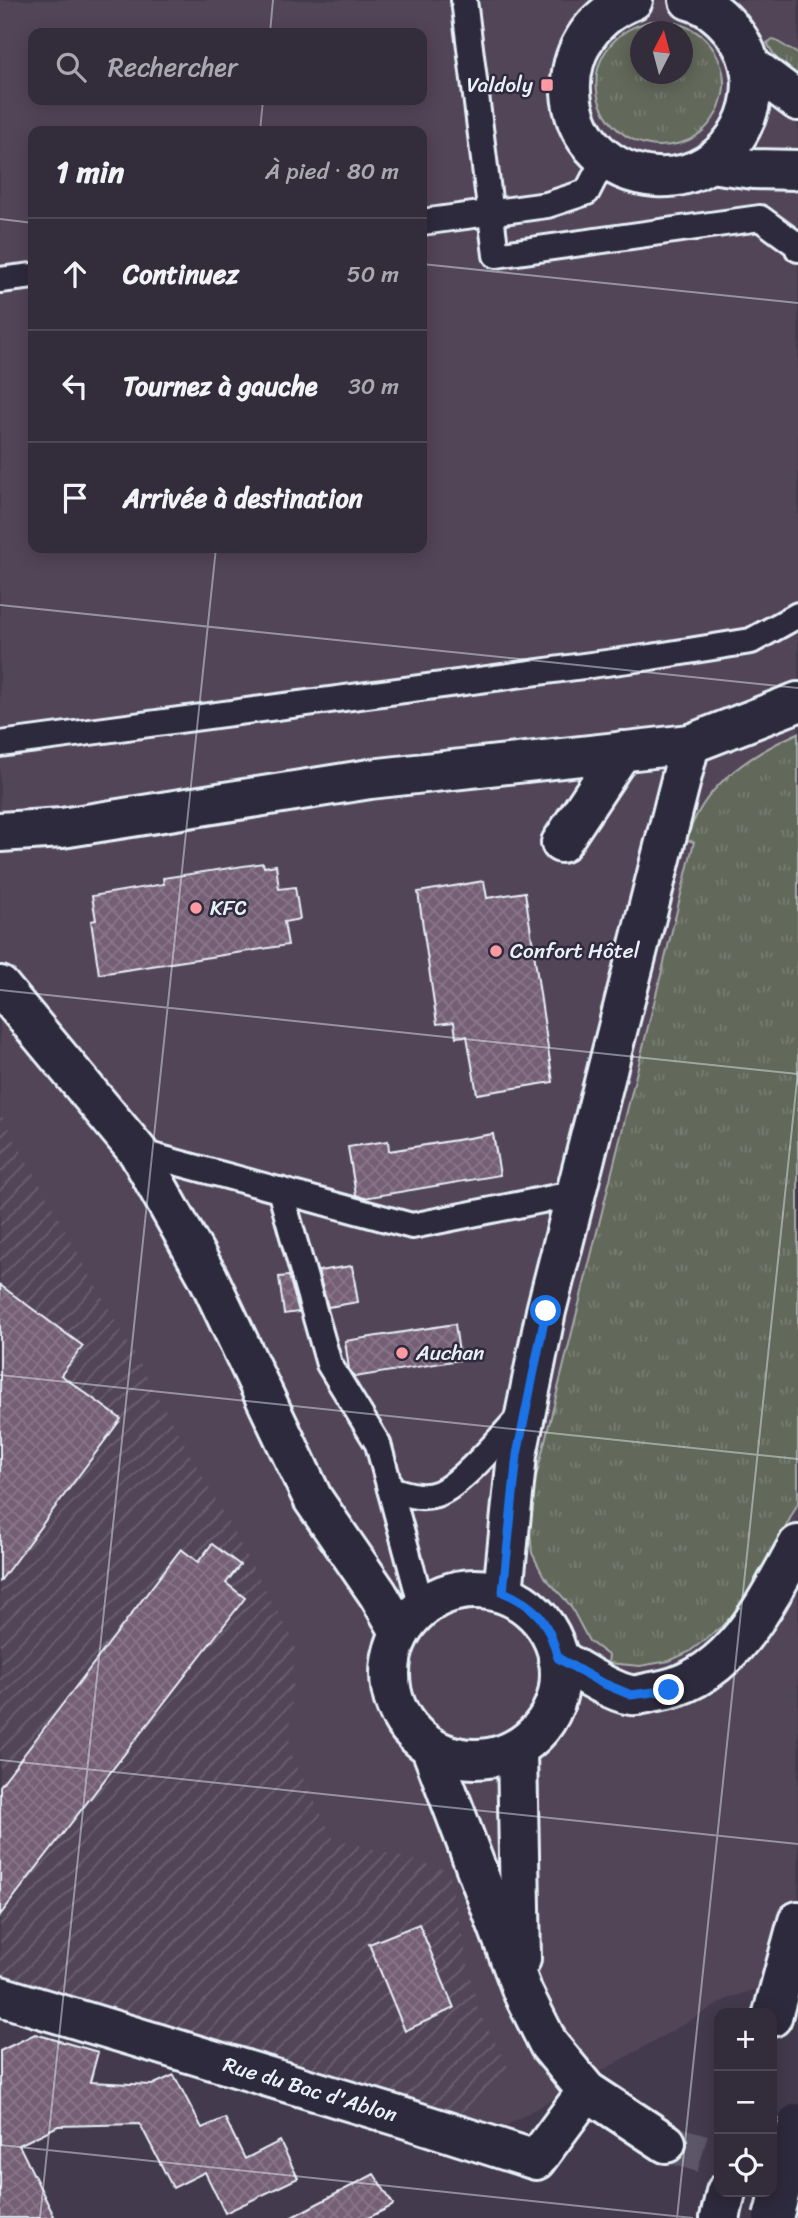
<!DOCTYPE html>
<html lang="fr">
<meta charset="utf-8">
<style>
:root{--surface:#332c3a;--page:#3b3442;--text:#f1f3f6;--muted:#a9a7af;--line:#4e4854}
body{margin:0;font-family:Sriracha,sans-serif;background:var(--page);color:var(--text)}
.controls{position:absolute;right:21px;bottom:21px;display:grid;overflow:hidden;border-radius:14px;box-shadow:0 4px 18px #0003}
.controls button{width:63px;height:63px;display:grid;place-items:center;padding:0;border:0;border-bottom:2px solid var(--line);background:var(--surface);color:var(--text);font:35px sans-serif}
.compass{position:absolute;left:630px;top:21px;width:63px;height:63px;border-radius:50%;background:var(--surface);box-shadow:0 4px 18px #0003;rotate:6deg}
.stop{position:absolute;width:21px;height:21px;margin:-16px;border:5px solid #1a73e8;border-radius:50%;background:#fff}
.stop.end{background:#1a73e8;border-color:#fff;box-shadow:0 2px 7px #0008}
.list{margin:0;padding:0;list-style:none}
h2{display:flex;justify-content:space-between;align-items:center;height:91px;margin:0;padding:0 28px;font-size:30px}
h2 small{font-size:23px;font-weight:400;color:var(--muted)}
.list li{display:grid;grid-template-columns:46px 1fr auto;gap:21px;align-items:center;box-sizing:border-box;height:112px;padding:0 28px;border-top:2px solid var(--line)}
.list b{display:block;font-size:26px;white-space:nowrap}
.list em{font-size:23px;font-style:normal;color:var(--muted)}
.icon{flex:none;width:38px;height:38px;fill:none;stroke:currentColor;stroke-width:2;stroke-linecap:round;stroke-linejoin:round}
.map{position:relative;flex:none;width:798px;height:2218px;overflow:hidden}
.search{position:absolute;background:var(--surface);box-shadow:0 4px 18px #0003;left:28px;top:28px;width:399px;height:77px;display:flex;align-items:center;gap:18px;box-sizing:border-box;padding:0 24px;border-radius:14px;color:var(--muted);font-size:26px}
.panel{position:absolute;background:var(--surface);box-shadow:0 4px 18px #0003;left:28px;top:126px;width:399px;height:427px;border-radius:14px}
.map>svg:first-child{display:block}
.built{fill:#534559;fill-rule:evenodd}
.industrial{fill:url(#industrial-furrows)}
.grass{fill:url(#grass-tufts);stroke:#a5aca9;stroke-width:2;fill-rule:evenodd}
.building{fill:url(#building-cross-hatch);stroke:#e8f1f8;stroke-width:2}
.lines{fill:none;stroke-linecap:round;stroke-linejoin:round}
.minor-tunnel{stroke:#5d5568;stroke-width:38;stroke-dasharray:38 19;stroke-linecap:butt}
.service-casing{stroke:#e8f1f8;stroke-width:30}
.minor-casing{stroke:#e8f1f8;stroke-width:44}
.primary-casing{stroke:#e8f1f8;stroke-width:44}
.service{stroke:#2f2a3d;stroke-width:24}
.minor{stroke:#2f2a3d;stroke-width:38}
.primary{stroke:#2f2a3d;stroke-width:38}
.primary-bridge-casing{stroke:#e8f1f8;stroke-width:44;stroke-linecap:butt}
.primary-bridge{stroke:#2f2a3d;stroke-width:38}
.route{stroke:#1a73e8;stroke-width:9}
.ticks{fill:none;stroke:#e8f1f8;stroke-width:2;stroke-opacity:0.45}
.poi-dot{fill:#ff9aa2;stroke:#2f2a3d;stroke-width:2.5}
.labels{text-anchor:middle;stroke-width:5;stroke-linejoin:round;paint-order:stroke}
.poi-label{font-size:21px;fill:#e8f1f8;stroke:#2f2a3d;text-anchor:start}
.street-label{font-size:21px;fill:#e8f1f8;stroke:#2f2a3d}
</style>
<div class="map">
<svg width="798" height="2218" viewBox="0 0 798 2218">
<defs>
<pattern id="industrial-furrows" width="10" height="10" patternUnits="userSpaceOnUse" patternTransform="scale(1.75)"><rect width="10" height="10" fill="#534559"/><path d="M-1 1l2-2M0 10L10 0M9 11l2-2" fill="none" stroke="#6c6072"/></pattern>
<pattern id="grass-tufts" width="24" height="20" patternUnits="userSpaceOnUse" patternTransform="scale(1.75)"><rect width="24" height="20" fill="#62685a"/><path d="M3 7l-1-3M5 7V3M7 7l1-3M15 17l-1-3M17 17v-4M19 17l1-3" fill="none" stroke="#787e72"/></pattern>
<pattern id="building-cross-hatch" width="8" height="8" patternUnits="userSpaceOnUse" patternTransform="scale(1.75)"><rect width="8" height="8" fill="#755f74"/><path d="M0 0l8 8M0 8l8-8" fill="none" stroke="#897689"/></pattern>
</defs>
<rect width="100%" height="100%" fill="#443a4e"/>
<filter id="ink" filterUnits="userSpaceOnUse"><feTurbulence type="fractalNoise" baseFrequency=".0143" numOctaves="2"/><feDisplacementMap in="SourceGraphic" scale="14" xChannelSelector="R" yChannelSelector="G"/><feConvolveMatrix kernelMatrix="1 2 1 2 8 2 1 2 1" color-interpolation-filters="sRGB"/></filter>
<g filter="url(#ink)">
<path class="built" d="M0,0H798V1975L729,1998L490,2135L0,1982ZM640,32H682V74H640ZM33,33H422V100H33ZM33,131H422V548H33Z"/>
<path class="industrial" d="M0,1113L295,1643L289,1751L333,1838L448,1870L478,2010L511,2073L467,2113L251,2061L0,1994Z"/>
<g class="grass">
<path d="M650,21C663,21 675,21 687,27C713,38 730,70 722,98C717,119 702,137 681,143C615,162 567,84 617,38C626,29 638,25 650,21ZM640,32H682V74H640Z"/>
<path d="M773,39L798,54V78L776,58L767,43Z"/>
<path d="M798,733V1503L763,1571L734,1617L689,1652L669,1661L640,1666L608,1663L609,1656L589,1641L570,1605L543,1575L532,1553L529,1519L532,1493L694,842L687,840C701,786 750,755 798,733Z"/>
</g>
<g class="building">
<path d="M263,863L264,867L276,865L279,889L295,887L300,919L284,922L288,945L99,974L91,921L96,920L92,896L164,884L163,878Z"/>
<path d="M484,881L487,898L525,892L553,1082L477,1094L467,1036L456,1037L454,1022L437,1024L418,892Z"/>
<path d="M493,1134L500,1175L364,1198L356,1195L348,1147L388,1141L389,1151Z"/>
<path d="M352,1266L358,1302L328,1307L318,1271Z"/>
<path d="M289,1276L299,1312L284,1314L279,1277Z"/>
<path d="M0,1285L83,1346L61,1375L121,1419L0,1581Z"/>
<path d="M455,1324L460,1360L355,1377L349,1369L345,1341Z"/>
<path d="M212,1544L240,1565L226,1583L245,1598L0,1915V1786L181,1549L198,1562Z"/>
<path d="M419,1924L454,2008L405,2031L369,1944Z"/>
<path d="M35,2034L98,2052L90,2082L152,2085L174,2075L202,2128L225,2118L245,2159L280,2141L298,2178L225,2213L205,2172L173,2188L140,2124L58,2126L19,2145L55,2218H0V2051Z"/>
<path d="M374,2174L393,2204L392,2206L368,2218H290Z"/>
</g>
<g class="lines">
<path class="minor-tunnel" d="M666,2143L719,2158"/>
<defs>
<g id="service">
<path d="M464,0L496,255L760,218L797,245L798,249"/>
<path d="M422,222L547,205L587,192L605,157"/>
<path d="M0,280L33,276"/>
<path d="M0,744L651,657L751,641L798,615"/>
<path d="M138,1152L412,1226L577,1193"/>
<path d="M280,1190L329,1364L378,1444L421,1604"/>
<path d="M390,1489C406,1494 422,1500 439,1493C462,1484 505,1433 523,1413"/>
</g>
<g id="minor">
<path d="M633,0C538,37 557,170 656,177C733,182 781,89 732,30C721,16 706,4 689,0"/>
<path d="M750,65L798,101"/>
<path d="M710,163L753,169L798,170"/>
<path d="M0,832L62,828L370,779L690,744L798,702"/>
<path d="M561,843L622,751"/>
<path d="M0,986L138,1152L208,1277L313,1499L378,1594L399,1630"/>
<circle cx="475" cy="1674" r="85"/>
<path d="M503,1592L517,1455L546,1311L690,744"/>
<path d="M517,1750L521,1959"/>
<path d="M432,1751L523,1993L549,2045L587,2091L666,2143"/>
<path id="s1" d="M0,1996L398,2116L536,2160L587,2091"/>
</g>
<g id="primary">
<path d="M558,1658C576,1669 611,1692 631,1695C637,1696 646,1693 652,1692C730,1682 764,1606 798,1545"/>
<path d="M772,2017L798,1921"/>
<path d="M720,2218L726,2192"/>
</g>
</defs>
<use href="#service" class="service-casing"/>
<use href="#minor" class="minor-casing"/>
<use href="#primary" class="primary-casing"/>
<use href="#service" class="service"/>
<use href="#minor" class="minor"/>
<use href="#primary" class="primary"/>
<defs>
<path id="primary-bridge" d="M773,2218L798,2123"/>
</defs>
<use href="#primary-bridge" class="primary-bridge-casing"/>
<use href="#primary-bridge" class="primary-bridge"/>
</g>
</g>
<g class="lines" filter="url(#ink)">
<path class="route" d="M546,1311L517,1455L503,1592C537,1606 549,1623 558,1658L600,1682L631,1695L669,1690"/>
</g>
<path class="ticks" d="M270,33L273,0M260,131L263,100M0,219L33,223M422,264L798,303M0,605L798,688M0,990L798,1074M0,1375L798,1459M0,1760L798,1844M0,2145L693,2218M40,2218L216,548M677,2218L798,1071"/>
<g class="poi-dot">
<rect x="540" y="78" width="14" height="14" rx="3.5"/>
<circle cx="196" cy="908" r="7"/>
<circle cx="496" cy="951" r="7"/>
<circle cx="402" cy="1353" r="7"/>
</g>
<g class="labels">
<g class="poi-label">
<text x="533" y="92" text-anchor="end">Valdoly</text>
<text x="210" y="915">KFC</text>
<text x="510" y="958">Confort Hôtel</text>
<text x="416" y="1360">Auchan</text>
</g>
<g class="street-label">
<text dy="7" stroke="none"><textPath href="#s1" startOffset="324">Rue du Bac d'Ablon</textPath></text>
</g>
</g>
</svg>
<div class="controls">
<button>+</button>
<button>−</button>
<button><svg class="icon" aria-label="locate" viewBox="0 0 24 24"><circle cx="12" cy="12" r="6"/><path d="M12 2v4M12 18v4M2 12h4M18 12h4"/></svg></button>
</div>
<svg class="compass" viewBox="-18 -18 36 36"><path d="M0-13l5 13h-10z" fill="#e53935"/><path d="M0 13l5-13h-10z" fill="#a9a7af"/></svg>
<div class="stop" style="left:546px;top:1311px"></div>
<div class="stop end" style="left:669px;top:1690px"></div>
<div class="search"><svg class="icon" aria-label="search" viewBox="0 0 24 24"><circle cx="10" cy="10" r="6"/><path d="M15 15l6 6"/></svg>Rechercher</div>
<section class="panel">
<h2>1 min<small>À pied · 80 m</small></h2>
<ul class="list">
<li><svg class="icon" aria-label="ahead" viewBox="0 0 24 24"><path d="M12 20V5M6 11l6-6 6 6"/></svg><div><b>Continuez</b></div><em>50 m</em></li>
<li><svg class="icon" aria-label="left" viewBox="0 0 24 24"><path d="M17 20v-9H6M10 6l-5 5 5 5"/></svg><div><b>Tournez à gauche</b></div><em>30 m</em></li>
<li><svg class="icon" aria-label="arrive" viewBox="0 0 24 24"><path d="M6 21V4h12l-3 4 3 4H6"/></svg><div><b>Arrivée à destination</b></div></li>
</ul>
</section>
</div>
